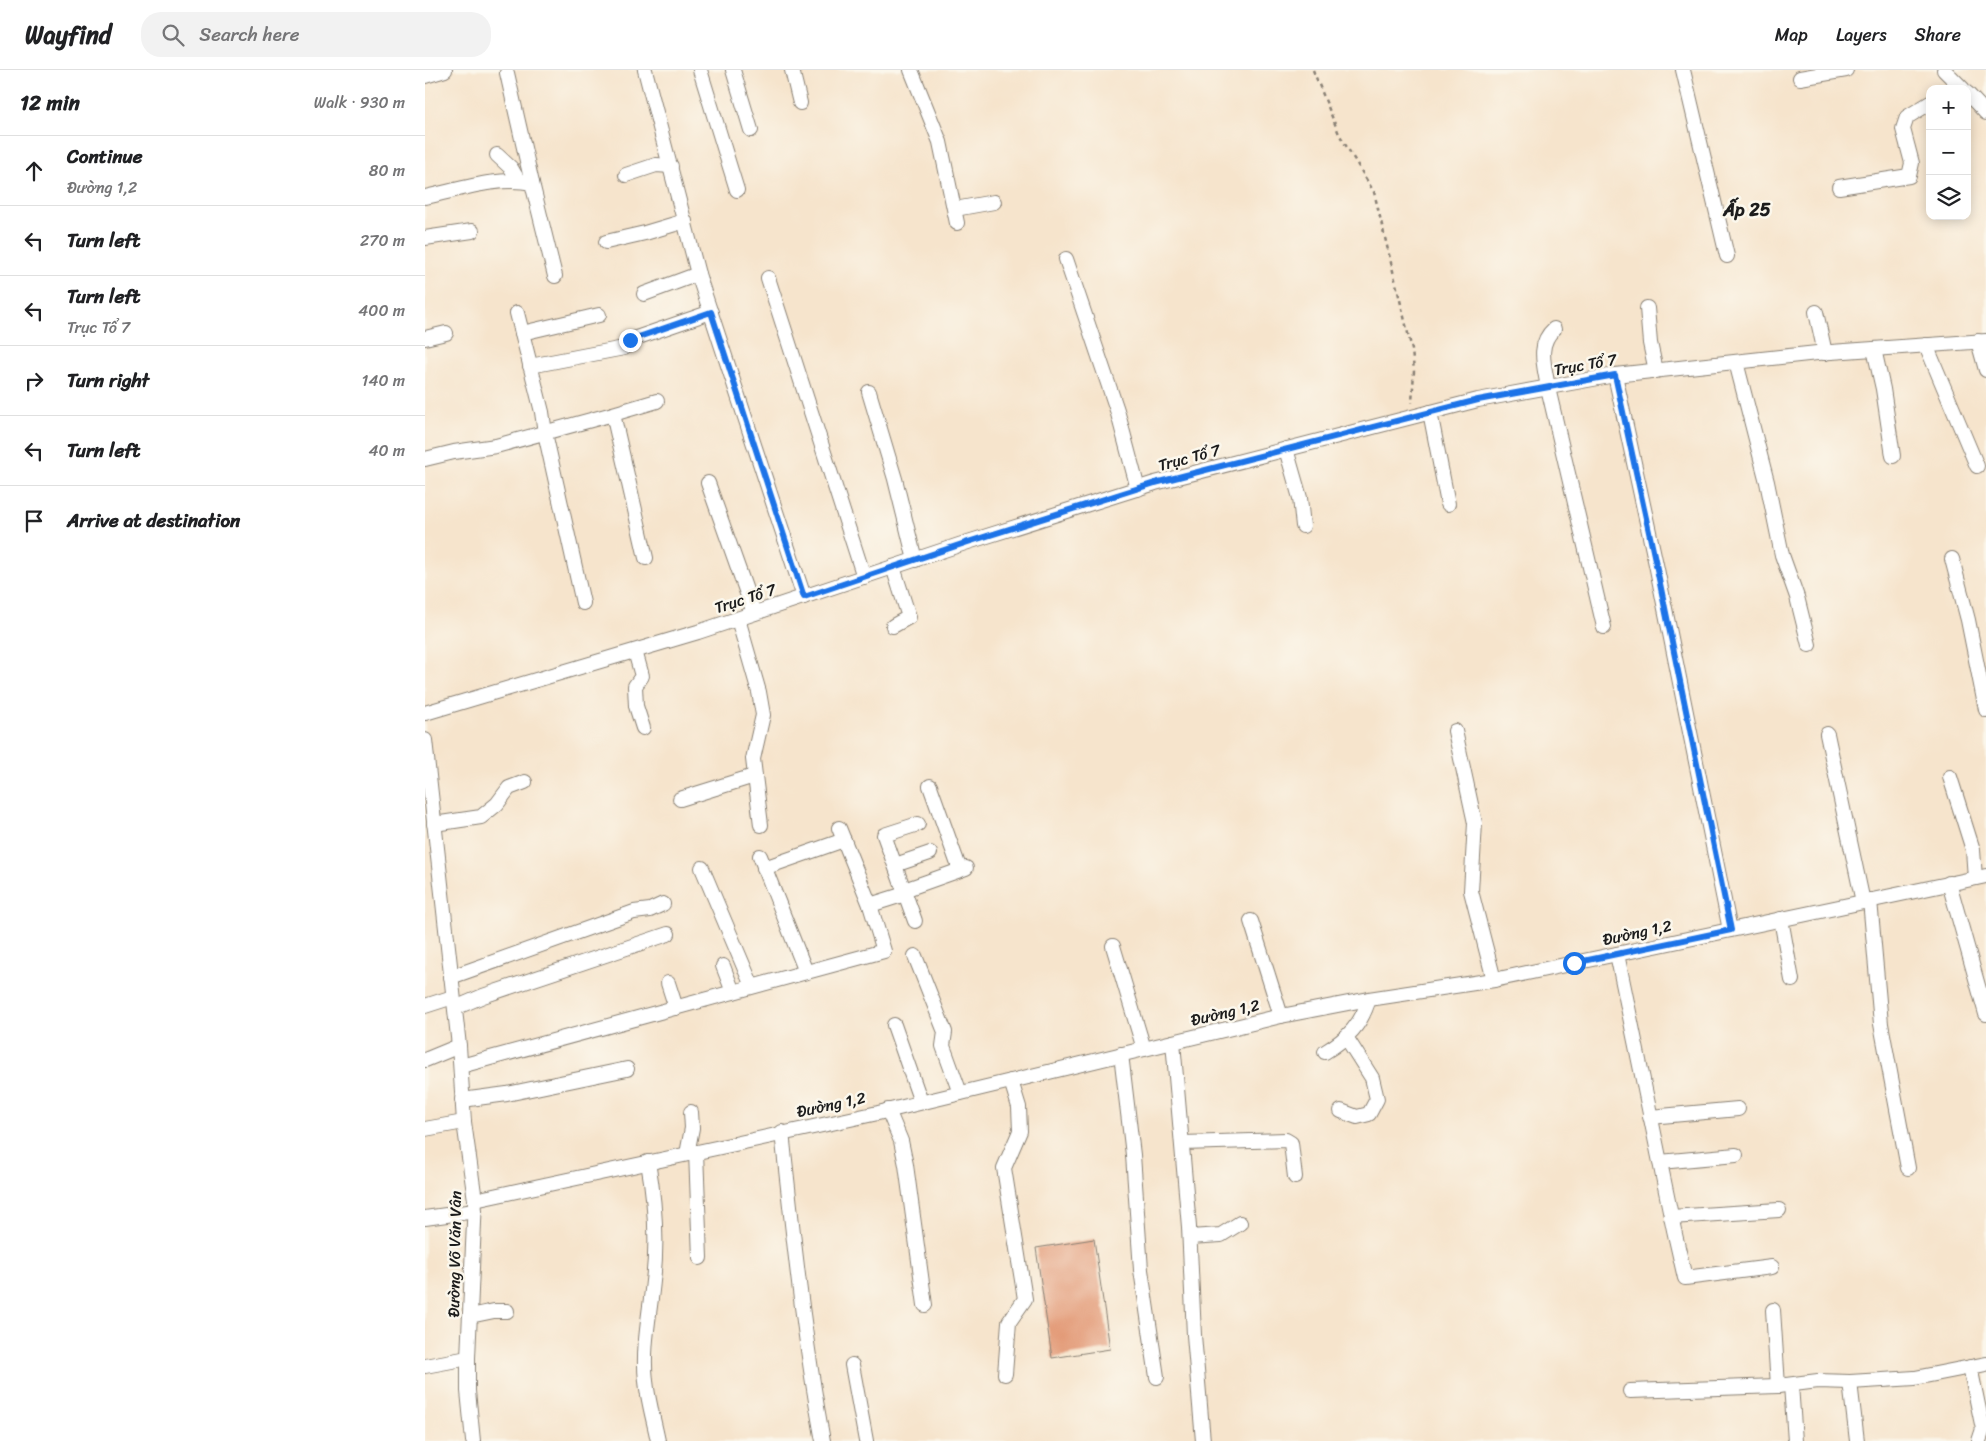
<!DOCTYPE html>
<meta charset="utf-8">
<style>
:root{--surface:#fff;--page:#f2f2f2;--text:#202124;--muted:#757577;--line:#e0e0e0}
body{margin:0;font-family:Sriracha,sans-serif;background:var(--page);color:var(--text)}
.controls{position:absolute;right:15px;top:15px;display:grid;overflow:hidden;border-radius:10px;box-shadow:0 2px 12px #0003}
.controls button{width:45px;height:45px;display:grid;place-items:center;padding:0;border:0;border-bottom:1px solid var(--line);background:var(--surface);color:var(--text);font:25px sans-serif}
.stop{position:absolute;width:15px;height:15px;margin:-11px;border:4px solid #1a73e8;border-radius:50%;background:#fff}
.stop.end{background:#1a73e8;border-color:#fff;box-shadow:0 1px 5px #0008}
.list{margin:0;padding:0;list-style:none}
h2{display:flex;justify-content:space-between;align-items:center;height:65px;margin:0;padding:0 20px;font-size:21px}
h2 small{font-size:16px;font-weight:400;color:var(--muted)}
.list li{display:grid;grid-template-columns:32px 1fr auto;gap:15px;align-items:center;box-sizing:border-box;height:70px;padding:0 20px;border-top:1px solid var(--line)}
.list b{display:block;font-size:19px;white-space:nowrap}
.list p{margin:0;font-size:16px;white-space:nowrap;color:var(--muted)}
.list em{font-size:16px;font-style:normal;color:var(--muted)}
.icon{flex:none;width:28px;height:28px;fill:none;stroke:currentColor;stroke-width:2;stroke-linecap:round;stroke-linejoin:round}
.map{position:relative;flex:none;width:1561px;height:1371px;overflow:hidden}
header{display:flex;align-items:center;gap:30px;box-sizing:border-box;height:70px;padding:0 25px;background:var(--surface);border-bottom:1px solid var(--line)}
header strong{font-size:24px}
nav{display:flex;gap:28px;margin-inline-start:auto;font-size:18px}
.search{width:350px;height:45px;background:var(--page);display:flex;align-items:center;gap:12px;box-sizing:border-box;padding:0 18px;border-radius:20px;color:var(--muted);font-size:19px}
main{display:flex}
aside{flex:1;background:var(--surface)}
.map>svg:first-child{display:block}
.building{fill:#e29773}
.lines{fill:none;stroke-linecap:round;stroke-linejoin:round}
.minor-casing{stroke:#898074;stroke-width:16}
.path{stroke:#898074;stroke-width:2.5;stroke-dasharray:4 4;stroke-linecap:butt}
.minor{stroke:#fff;stroke-width:14}
.route{stroke:#1a73e8;stroke-width:6}
.labels{text-anchor:middle;stroke-width:5;stroke-linejoin:round;paint-order:stroke}
.street-label{font-size:16px;fill:#1c1c1c;stroke:#fbf7ec}
.neighbourhood-label{font-size:18px;font-weight:bold;fill:#1c1c1c;stroke:#fbf7ec}
</style>
<header>
<strong>Wayfind</strong>
<div class="search"><svg class="icon" aria-label="search" viewBox="0 0 24 24"><circle cx="10" cy="10" r="6"/><path d="M15 15l6 6"/></svg>Search here</div>
<nav><a>Map</a><a>Layers</a><a>Share</a></nav>
</header>
<main>
<aside>
<h2>12 min<small>Walk · 930 m</small></h2>
<ul class="list">
<li><svg class="icon" aria-label="ahead" viewBox="0 0 24 24"><path d="M12 20V5M6 11l6-6 6 6"/></svg><div><b>Continue</b><p>Đường 1,2</p></div><em>80 m</em></li>
<li><svg class="icon" aria-label="left" viewBox="0 0 24 24"><path d="M17 20v-9H6M10 6l-5 5 5 5"/></svg><div><b>Turn left</b></div><em>270 m</em></li>
<li><svg class="icon" aria-label="left" viewBox="0 0 24 24"><path d="M17 20v-9H6M10 6l-5 5 5 5"/></svg><div><b>Turn left</b><p>Trục Tổ 7</p></div><em>400 m</em></li>
<li><svg class="icon" aria-label="right" viewBox="0 0 24 24"><path d="M7 20v-9h11M14 6l5 5-5 5"/></svg><div><b>Turn right</b></div><em>140 m</em></li>
<li><svg class="icon" aria-label="left" viewBox="0 0 24 24"><path d="M17 20v-9H6M10 6l-5 5 5 5"/></svg><div><b>Turn left</b></div><em>40 m</em></li>
<li><svg class="icon" aria-label="arrive" viewBox="0 0 24 24"><path d="M6 21V4h12l-3 4 3 4H6"/></svg><div><b>Arrive at destination</b></div></li>
</ul>
</aside>
<div class="map">
<svg width="1561" height="1371" viewBox="0 0 1561 1371">
<rect width="100%" height="100%" fill="#fbf7ec"/>
<filter id="ink" filterUnits="userSpaceOnUse"><feTurbulence type="fractalNoise" baseFrequency=".02" numOctaves="2"/><feDisplacementMap in="SourceGraphic" scale="10" xChannelSelector="R" yChannelSelector="G"/><feConvolveMatrix kernelMatrix="1 2 1 2 8 2 1 2 1" color-interpolation-filters="sRGB"/></filter>
<filter id="wash" filterUnits="userSpaceOnUse"><feTurbulence type="fractalNoise" baseFrequency=".0096" numOctaves="4" result="noise"/><feDisplacementMap in="SourceGraphic" scale="20" xChannelSelector="R" yChannelSelector="G"/><feGaussianBlur stdDeviation="1.12" result="paint"/><feColorMatrix in="noise" values="0 0 0 0 0 0 0 0 0 0 0 0 0 0 0 0 0 1.4 0 .05"/><feComposite in="paint" operator="in"/></filter>
<g filter="url(#wash)">
<rect width="100%" height="100%" fill="#f6e4cc"/>
<g id="blocks">
<path class="building" d="M669,1169L685,1279L627,1288L611,1178Z"/>
</g>
</g>
<g filter="url(#ink)">
<use href="#blocks" fill-opacity="0" stroke="#898074" stroke-width="1"/>
<g class="lines">
<defs>
<g id="minor">
<path d="M220,0L273,204L379,527"/>
<path d="M275,0L312,120"/>
<path d="M308,0L326,60"/>
<path d="M367,0L375,33"/>
<path d="M486,0L515,72L532,153"/>
<path d="M1258,0L1302,186"/>
<path d="M1519,0L1538,19"/>
<path d="M82,3L107,113"/>
<path d="M0,6L20,0"/>
<path d="M1375,8L1421,0"/>
<path d="M1542,23L1561,43"/>
<path d="M72,85L86,98L93,110"/>
<path d="M201,105L231,95L246,96"/>
<path d="M1414,117L1484,106L1487,93L1478,59L1482,47L1505,33"/>
<path d="M0,127C34,120 72,106 107,113L130,206"/>
<path d="M530,139L569,132"/>
<path d="M0,168L47,161"/>
<path d="M181,172L220,163L260,151"/>
<path d="M641,189L692,340L713,419"/>
<path d="M343,208L439,507"/>
<path d="M219,224L273,204"/>
<path d="M1222,238L1225,273L1231,301"/>
<path d="M1391,242L1400,283"/>
<path d="M92,243L117,342L120,363L158,533"/>
<path d="M1129,259C1111,275 1120,297 1123,318L1179,557"/>
<path d="M97,263L174,245"/>
<path d="M0,268L21,263"/>
<path d="M205,270L286,242"/>
<path d="M1553,271L1561,300"/>
<path d="M1501,275L1552,396"/>
<path d="M1449,279L1458,319L1468,386"/>
<path d="M1311,292L1342,412L1357,485L1372,527L1384,575"/>
<path d="M105,296L199,278"/>
<path d="M1190,305L1232,499L1305,860"/>
<path d="M444,322L470,409L490,490"/>
<path d="M1005,342L1023,434"/>
<path d="M188,344L232,331"/>
<path d="M861,379L875,428L878,456"/>
<path d="M0,389L29,382L71,376L188,344L221,488"/>
<path d="M283,413L329,543"/>
<path d="M1527,489L1543,550L1561,640"/>
<path d="M468,497L484,547L468,556"/>
<path d="M313,549L334,622L338,645L328,689L336,755"/>
<path d="M210,581L217,606L210,616L211,636L218,658"/>
<path d="M0,643L273,562L543,472L730,413L1053,330L1190,305L1392,283L1561,271"/>
<path d="M1030,661L1050,753L1046,821L1069,910"/>
<path d="M1402,664L1438,832"/>
<path d="M0,670L34,976L39,1052L50,1130L43,1288V1321L48,1371"/>
<path d="M1525,707L1548,780L1550,808"/>
<path d="M505,716L535,800"/>
<path d="M255,729L329,706"/>
<path d="M9,754L56,747L72,734L84,718L100,712"/>
<path d="M335,786L381,902"/>
<path d="M470,795L505,783"/>
<path d="M277,798L327,916"/>
<path d="M339,798L419,770"/>
<path d="M1524,813L1561,944"/>
<path d="M479,820L541,798"/>
<path d="M1445,830L1456,954L1483,1098"/>
<path d="M445,835L480,824"/>
<path d="M1356,849L1367,910"/>
<path d="M490,851L459,765L493,754"/>
<path d="M826,851L856,946"/>
<path d="M688,876L719,979"/>
<path d="M1192,884L1249,1160L1260,1208L1347,1197"/>
<path d="M490,886L520,962L518,976L535,1023"/>
<path d="M298,896L308,922"/>
<path d="M26,907L209,842L225,840L238,834"/>
<path d="M243,913L251,938"/>
<path d="M0,936L28,927"/>
<path d="M30,938L58,926L243,864"/>
<path d="M469,955L496,1032"/>
<path d="M748,972L764,1157L769,1265L778,1371"/>
<path d="M900,982C923,968 936,955 944,929"/>
<path d="M696,984L708,1085L716,1200L732,1307"/>
<path d="M0,990L34,976"/>
<path d="M36,996L459,881L445,835L414,758"/>
<path d="M37,1030L82,1024L202,999"/>
<path d="M463,1040L476,1071L481,1095L500,1235"/>
<path d="M916,1041L932,1047L944,1044L952,1029L947,1008L921,967"/>
<path d="M1225,1047L1313,1039"/>
<path d="M0,1059L39,1052"/>
<path d="M357,1062C368,1166 379,1269 398,1371"/>
<path d="M757,1073L861,1070L866,1073L870,1107"/>
<path d="M271,1082L275,1188"/>
<path d="M262,1084L267,1058L266,1042"/>
<path d="M223,1092C230,1132 233,1171 228,1211C225,1243 217,1278 221,1311C223,1331 229,1351 233,1371"/>
<path d="M1235,1092L1311,1085"/>
<path d="M50,1130L453,1043L856,946L944,929L1069,910L1561,806"/>
<path d="M1246,1147L1354,1140"/>
<path d="M0,1148L50,1141"/>
<path d="M765,1167L796,1165L815,1153"/>
<path d="M1348,1240L1353,1316"/>
<path d="M45,1246L69,1241H82"/>
<path d="M427,1295L441,1371"/>
<path d="M0,1296L43,1288"/>
<path d="M1545,1297L1558,1359L1554,1371"/>
<path d="M580,1304L584,1252L600,1229L579,1098L595,1061L594,1037L586,1011"/>
<path d="M1425,1312L1432,1371"/>
<path d="M1366,1315L1370,1371"/>
<path d="M1205,1321L1353,1316L1393,1311L1425,1312L1490,1308L1561,1294"/>
</g>
</defs>
<use href="#minor" class="minor-casing"/>
<path class="path" d="M888,0L914,64L949,122L987,280L989,301L987,333"/>
<use href="#minor" class="minor"/>
</g>
</g>
<g class="lines" filter="url(#ink)">
<path class="route" d="M205,270L286,242L379,527L543,472L730,413L1053,330L1190,305L1232,499L1306,860L1149,893"/>
</g>
<g class="labels">
<g class="street-label">
<text transform="translate(1160 294) rotate(-10)" y="6">Trục Tổ 7</text>
<text transform="translate(764 387) rotate(-15)" y="6">Trục Tổ 7</text>
<text transform="translate(320 528) rotate(-18)" y="6">Trục Tổ 7</text>
<text transform="translate(1212 862) rotate(-12)" y="6">Đường 1,2</text>
<text transform="translate(800 942) rotate(-13)" y="6">Đường 1,2</text>
<text transform="translate(406 1034) rotate(-12)" y="6">Đường 1,2</text>
<text transform="translate(29 1184) rotate(-89)" y="6">Đường Võ Văn Vân</text>
</g>
<g class="neighbourhood-label">
<text x="1322" y="146">Ấp 25</text>
</g>
</g>
</svg>
<div class="controls">
<button>+</button>
<button>−</button>
<button><svg class="icon" aria-label="layers" viewBox="0 0 24 24"><path d="M12 4l9 5-9 5-9-5zM3 14l9 5 9-5"/></svg></button>
</div>
<div class="stop" style="left:1149px;top:893px"></div>
<div class="stop end" style="left:205px;top:270px"></div>
</div>
</main>
